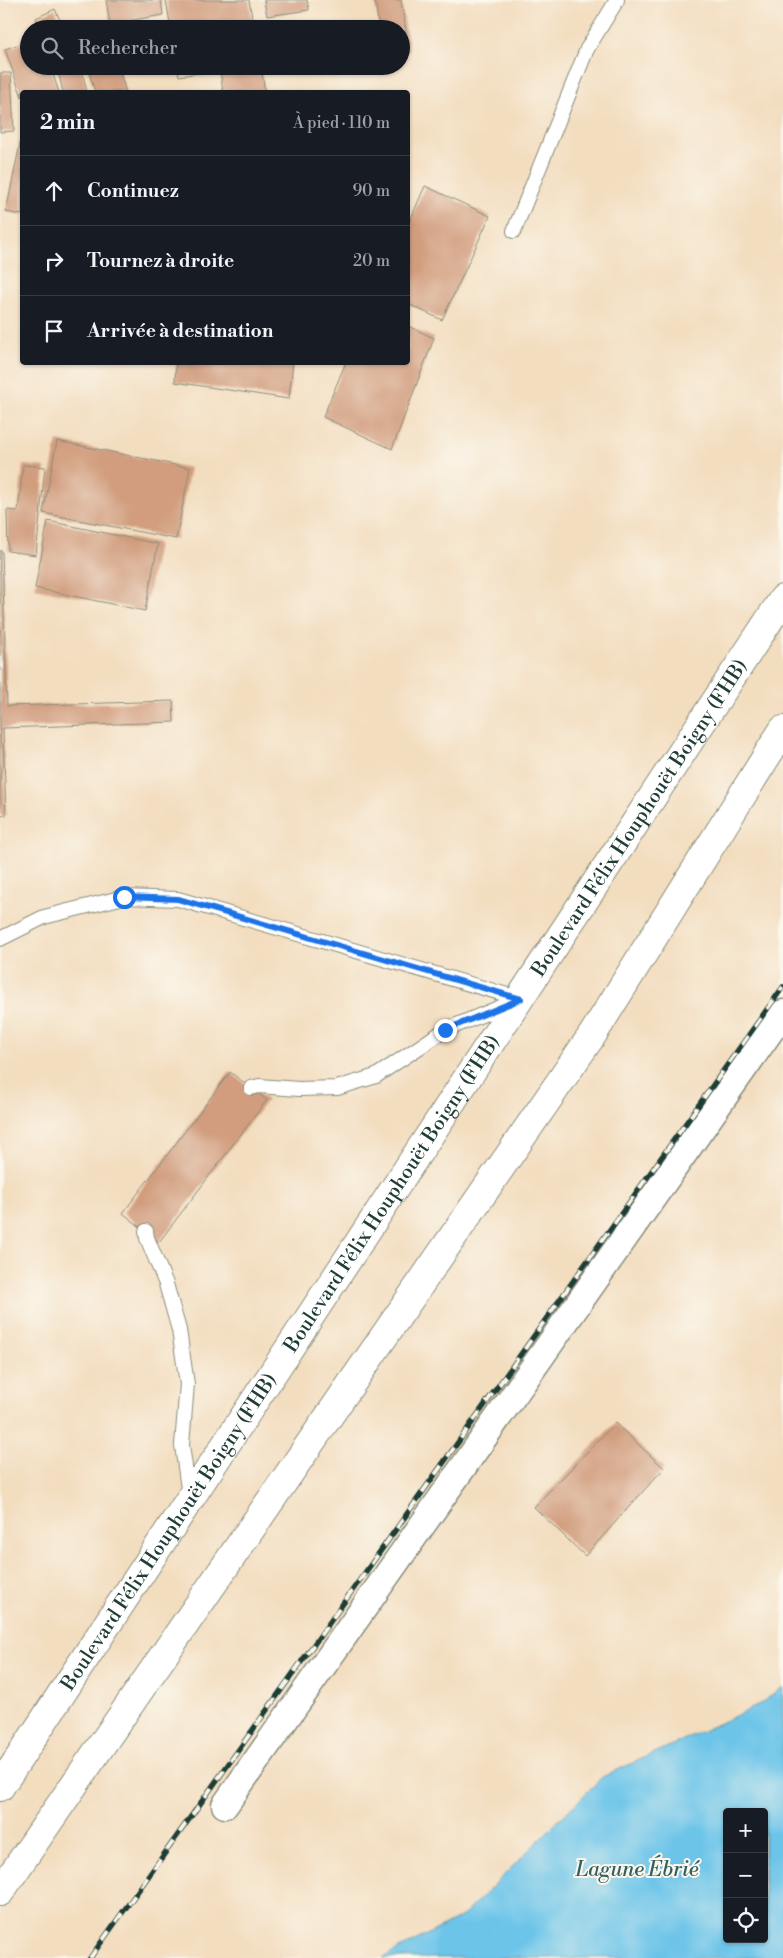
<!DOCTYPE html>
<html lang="fr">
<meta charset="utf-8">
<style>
:root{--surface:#171b24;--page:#242831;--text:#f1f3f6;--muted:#9ea1a6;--line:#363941}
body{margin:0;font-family:"Libre Bodoni",serif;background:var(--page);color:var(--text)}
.controls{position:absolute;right:15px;bottom:15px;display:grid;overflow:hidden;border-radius:5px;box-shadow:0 1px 4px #0004}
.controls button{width:45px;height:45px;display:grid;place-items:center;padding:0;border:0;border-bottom:1px solid var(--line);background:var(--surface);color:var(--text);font:25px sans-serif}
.stop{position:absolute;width:15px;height:15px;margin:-11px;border:4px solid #1a73e8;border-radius:50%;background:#fff}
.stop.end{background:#1a73e8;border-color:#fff;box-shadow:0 1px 5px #0008}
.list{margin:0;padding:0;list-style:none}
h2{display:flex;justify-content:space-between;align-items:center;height:65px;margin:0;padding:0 20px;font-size:21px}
h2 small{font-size:16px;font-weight:400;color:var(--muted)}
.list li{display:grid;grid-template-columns:32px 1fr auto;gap:15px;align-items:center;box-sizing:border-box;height:70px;padding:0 20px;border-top:1px solid var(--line)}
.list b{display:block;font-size:19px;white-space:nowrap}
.list em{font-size:16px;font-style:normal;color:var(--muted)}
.icon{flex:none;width:28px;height:28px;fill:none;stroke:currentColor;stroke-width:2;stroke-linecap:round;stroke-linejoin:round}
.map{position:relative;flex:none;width:783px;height:1958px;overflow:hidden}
.search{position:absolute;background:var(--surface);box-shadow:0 1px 4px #0004;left:20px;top:20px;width:390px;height:55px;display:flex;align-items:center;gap:12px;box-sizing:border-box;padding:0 18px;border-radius:28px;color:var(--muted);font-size:19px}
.panel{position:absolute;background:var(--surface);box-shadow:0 1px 4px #0004;left:20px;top:90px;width:390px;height:275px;border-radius:5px}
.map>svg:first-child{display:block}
.water{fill:#6cc4e9;stroke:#46808e;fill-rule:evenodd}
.building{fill:#d19d7e}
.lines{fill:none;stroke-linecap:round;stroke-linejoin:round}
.service-casing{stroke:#898d7a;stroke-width:16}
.minor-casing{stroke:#898d7a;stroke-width:29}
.trunk-casing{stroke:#898d7a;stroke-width:30}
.service{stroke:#fff;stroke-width:14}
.minor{stroke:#fff;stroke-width:26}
.trunk{stroke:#fff;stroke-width:28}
.rail-casing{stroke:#1f3d34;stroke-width:5.5}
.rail{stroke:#fbf7ec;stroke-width:4;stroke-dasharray:11;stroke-linecap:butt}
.route{stroke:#1a73e8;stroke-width:6}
.labels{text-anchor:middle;stroke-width:4;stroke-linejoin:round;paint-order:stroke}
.street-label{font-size:20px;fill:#1f3d34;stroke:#fbf7ec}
.water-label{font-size:21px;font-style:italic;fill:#325f61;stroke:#fbf7ec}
</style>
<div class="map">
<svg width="783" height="1958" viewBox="0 0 783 1958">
<rect width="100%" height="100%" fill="#fbf7ec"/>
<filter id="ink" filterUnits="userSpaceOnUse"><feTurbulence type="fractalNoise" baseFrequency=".02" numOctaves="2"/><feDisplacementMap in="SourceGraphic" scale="10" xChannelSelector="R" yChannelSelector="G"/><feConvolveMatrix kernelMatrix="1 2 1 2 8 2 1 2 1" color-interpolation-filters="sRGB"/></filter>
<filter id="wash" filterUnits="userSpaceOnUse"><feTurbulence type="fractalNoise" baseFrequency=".0096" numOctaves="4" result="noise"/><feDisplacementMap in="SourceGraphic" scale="20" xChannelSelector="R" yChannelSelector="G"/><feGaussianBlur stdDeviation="1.12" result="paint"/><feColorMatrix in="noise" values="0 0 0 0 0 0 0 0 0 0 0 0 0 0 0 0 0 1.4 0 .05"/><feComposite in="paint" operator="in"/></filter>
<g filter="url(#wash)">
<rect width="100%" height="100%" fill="#f3ddbf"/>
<path class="water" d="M783,1687V1958H383L464,1915L602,1777L757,1706ZM727,1812H764V1939H727Z"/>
<g id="blocks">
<g class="building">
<path d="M106,0H161L163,15L110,24Z"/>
<path d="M166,0H249L254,29H171Z"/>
<path d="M264,0H307L309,10L267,16Z"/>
<path d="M375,0H401L409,50L401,52V29H379Z"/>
<path d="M55,9L64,29H41L36,18Z"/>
<path d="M29,41V66H50L59,92H22V97L5,49Z"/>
<path d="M57,66H81L87,92H63Z"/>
<path d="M87,66H118L126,92H95Z"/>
<path d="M177,66H261L265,92H223L220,70L179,76Z"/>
<path d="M0,73H11L14,131L0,132Z"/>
<path d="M22,134V215L6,212Z"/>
<path d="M425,186L490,216L442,320L408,304V225Z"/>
<path d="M408,326L434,338L392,449L323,417L346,362H408Z"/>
<path d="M176,362H293L289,399L175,382Z"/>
<path d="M57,441L190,468L176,539L43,513Z"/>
<path d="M23,465L45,467L36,555L8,551L7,510L18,511Z"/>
<path d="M48,521L158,544L145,611L35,588Z"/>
<path d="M0,551H2L7,706L173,701L174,722L3,728L6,815L0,816Z"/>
<path d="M230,1072L267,1100L159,1242L123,1213Z"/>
<path d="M615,1423L664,1468L585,1556L534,1507Z"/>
</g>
</g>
</g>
<g filter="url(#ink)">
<use href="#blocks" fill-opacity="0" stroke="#898d7a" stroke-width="1"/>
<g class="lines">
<defs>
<g id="service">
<path d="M514,231L587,49L617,0"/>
<path d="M0,939L44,917L124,897L178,899L521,999"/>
<path d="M251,1088L259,1086L299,1089L337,1088L376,1076L445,1030L513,1002"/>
<path d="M146,1231L147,1238L166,1284L179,1330L187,1384L182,1445L189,1496"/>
</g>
<path id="minor" d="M225,1805L783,1013"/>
<g id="trunk">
<path id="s1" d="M0,1787L783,599"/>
<path d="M0,1892L593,1034L783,730"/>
</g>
</defs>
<use href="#service" class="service-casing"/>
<use href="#minor" class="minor-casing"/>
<use href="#trunk" class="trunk-casing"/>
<use href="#service" class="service"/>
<use href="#minor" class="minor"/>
<use href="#trunk" class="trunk"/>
<defs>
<path id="rail" d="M90,1958L783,987"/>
</defs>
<use href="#rail" class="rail-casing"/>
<use href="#rail" class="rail"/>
</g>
</g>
<g class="lines" filter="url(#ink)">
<path class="route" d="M124,897L178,899L521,999L445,1030"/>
</g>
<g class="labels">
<g class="street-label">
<text dy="7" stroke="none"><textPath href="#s1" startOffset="1161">Boulevard Félix Houphouët Boigny (FHB)</textPath></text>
<text dy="7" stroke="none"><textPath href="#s1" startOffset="711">Boulevard Félix Houphouët Boigny (FHB)</textPath></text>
<text dy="7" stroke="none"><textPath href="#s1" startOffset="306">Boulevard Félix Houphouët Boigny (FHB)</textPath></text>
</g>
<g class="water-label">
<text x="637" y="1876">Lagune Ébrié</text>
</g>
</g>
</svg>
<div class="controls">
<button>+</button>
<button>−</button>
<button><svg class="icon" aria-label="locate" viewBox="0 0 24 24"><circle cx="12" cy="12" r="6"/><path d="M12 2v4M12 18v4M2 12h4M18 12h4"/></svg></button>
</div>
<div class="stop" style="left:124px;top:897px"></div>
<div class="stop end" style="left:445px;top:1030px"></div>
<div class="search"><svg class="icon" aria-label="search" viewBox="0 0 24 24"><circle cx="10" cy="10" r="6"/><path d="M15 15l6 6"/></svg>Rechercher</div>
<section class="panel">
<h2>2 min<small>À pied · 110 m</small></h2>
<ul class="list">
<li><svg class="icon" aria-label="ahead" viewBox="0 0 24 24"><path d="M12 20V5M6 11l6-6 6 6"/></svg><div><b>Continuez</b></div><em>90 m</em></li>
<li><svg class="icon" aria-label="right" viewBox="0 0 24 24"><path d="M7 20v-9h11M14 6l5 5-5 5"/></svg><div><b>Tournez à droite</b></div><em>20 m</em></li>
<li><svg class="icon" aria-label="arrive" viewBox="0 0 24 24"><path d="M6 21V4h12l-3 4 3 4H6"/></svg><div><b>Arrivée à destination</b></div></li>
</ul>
</section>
</div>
